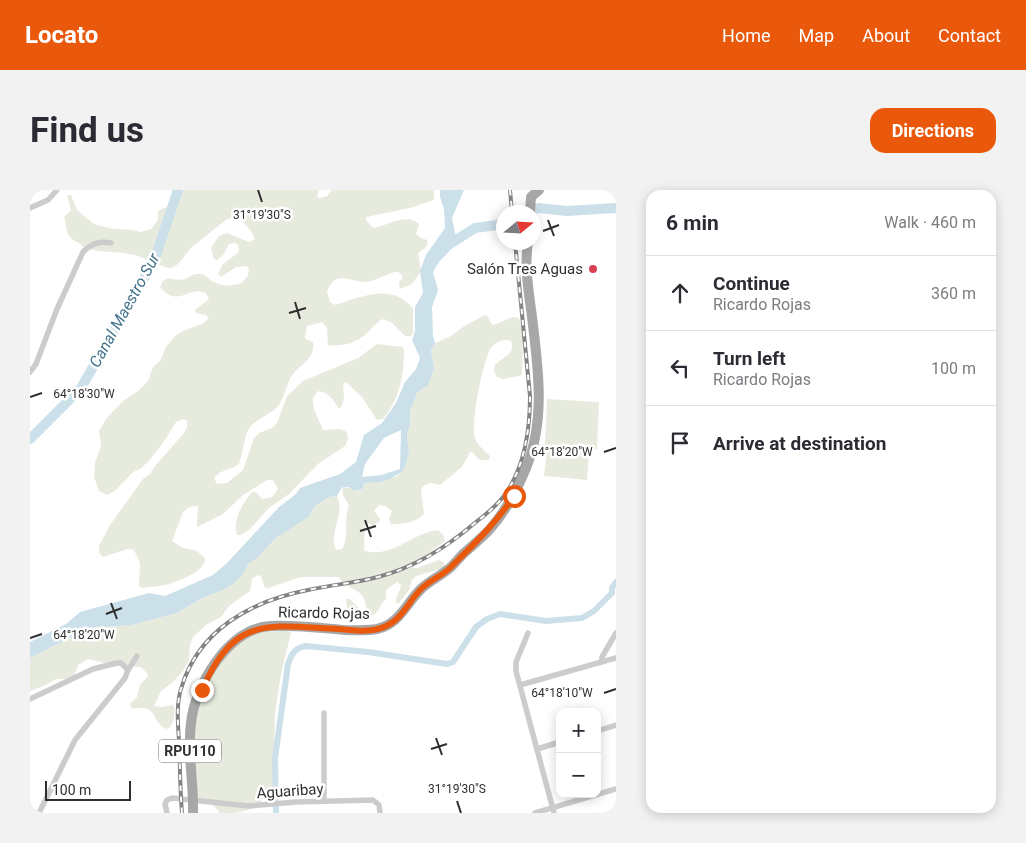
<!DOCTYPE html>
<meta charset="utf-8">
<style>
:root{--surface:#fff;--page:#f2f2f3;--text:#2b2b33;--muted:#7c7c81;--line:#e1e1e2;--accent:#ea580c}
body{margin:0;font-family:Roboto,sans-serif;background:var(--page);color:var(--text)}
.controls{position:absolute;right:15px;bottom:15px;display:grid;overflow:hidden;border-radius:10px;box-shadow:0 2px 12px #0003}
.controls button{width:45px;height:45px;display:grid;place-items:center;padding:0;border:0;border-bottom:1px solid var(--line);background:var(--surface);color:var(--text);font:25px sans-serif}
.compass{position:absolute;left:466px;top:15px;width:45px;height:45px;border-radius:50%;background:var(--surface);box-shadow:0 2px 12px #0003;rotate:72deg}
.scale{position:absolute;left:15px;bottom:12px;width:86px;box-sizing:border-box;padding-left:5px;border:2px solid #2f2f2f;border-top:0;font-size:14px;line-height:18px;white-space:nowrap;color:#2f2f2f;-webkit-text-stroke:4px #fff;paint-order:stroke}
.stop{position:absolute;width:15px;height:15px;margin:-11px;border:4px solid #ea580c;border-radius:50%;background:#fff}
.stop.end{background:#ea580c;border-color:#fff;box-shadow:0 1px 5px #0008}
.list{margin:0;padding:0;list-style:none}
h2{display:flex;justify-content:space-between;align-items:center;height:65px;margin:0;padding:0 20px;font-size:21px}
h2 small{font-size:16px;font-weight:400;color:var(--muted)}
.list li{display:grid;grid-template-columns:32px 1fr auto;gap:15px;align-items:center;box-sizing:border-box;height:75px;padding:0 20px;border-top:1px solid var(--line)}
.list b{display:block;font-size:19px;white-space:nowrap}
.list p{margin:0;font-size:16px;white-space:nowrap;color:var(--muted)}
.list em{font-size:16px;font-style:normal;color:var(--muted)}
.icon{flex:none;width:28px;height:28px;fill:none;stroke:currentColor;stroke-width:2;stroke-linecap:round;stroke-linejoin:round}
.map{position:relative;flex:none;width:586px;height:623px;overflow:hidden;border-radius:15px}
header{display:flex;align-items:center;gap:30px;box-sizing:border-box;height:70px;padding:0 25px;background:var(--accent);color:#fff}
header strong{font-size:24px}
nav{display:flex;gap:28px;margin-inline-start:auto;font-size:18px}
.intro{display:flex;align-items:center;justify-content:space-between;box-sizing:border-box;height:120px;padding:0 30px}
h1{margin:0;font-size:35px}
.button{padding:12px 22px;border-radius:15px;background:var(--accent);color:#fff;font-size:18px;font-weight:700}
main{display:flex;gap:30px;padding:0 30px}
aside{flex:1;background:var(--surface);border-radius:15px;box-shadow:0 2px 12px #0003}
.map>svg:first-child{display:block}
.green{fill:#e6ebde}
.water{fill:#cce0ea;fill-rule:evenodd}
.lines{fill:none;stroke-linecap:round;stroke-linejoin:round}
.canal{stroke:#cce0ea;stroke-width:6}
.river{stroke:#cce0ea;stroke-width:10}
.minor{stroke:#ccc;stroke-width:5.5}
.primary{stroke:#a7a7a7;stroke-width:10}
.rail-casing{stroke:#848484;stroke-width:4}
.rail{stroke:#fff;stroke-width:2;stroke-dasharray:5.5;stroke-linecap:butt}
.route{stroke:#ea580c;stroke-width:6}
.ticks{fill:none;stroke:#2f2f2f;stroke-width:2}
.poi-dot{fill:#d93e54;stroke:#fff;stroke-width:2}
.labels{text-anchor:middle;stroke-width:5;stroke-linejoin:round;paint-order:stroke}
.shield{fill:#fff;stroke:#6d6d6d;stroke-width:1}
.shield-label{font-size:14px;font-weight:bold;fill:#2f2f2f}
.poi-label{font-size:15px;fill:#2f2f2f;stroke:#fff;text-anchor:end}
.street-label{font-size:15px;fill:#2f2f2f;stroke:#fff}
.water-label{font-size:16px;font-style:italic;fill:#42748c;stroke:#fff}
.ticks-label{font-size:12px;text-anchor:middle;fill:#2f2f2f;stroke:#fff;stroke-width:5;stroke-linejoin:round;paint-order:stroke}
</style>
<header>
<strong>Locato</strong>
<nav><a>Home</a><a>Map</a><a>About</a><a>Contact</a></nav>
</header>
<div class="intro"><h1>Find us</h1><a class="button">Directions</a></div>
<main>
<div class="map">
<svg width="586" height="623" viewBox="0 0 586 623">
<rect width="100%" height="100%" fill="#fff"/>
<g class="green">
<path d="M152,0H289L287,7L290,8L297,6L302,0H404V10L380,18L336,27V30L343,38C357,36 376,22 389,34L386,44L391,48L397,50C399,58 392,59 388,64L391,81L382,94L370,99L369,92L373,87L369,82H365C355,84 345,92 334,92C320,92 305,79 297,102L300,112L305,115C331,107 363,92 383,119V143L381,146H375L362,133L353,129C345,133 342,139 335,145C325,153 311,157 298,155L297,138L292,132L277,136L275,147L276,149L283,152C286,167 271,175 263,184C256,193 256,206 248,216C241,224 228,228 220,237C214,245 213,263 209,274C201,280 191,279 184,288L187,294L197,293L213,280L224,248L229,243L242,238L247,233L257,206L273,191L328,168L347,154L373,157L374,161C374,186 369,210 353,229L347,230L332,207L316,192L313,194L314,209L311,218H308C303,209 299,203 289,201C275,210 289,228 293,240L310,239L317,242L318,249L315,256L288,274L259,304L239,318L219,340L210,345H207C202,330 213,313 222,302H226L232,309L242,307L248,299L243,290H237L213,305L193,324L167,337L168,316L159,317L153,322L142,351L153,358L167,361L175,368C177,380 150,391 139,394C130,397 121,396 112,398L109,396L110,373L104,360L98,359L73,367L69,363V356L80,335L113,289L121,283L125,276L154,243C157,238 158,236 157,231L153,229L146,232L135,250L118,272L110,279L103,282L86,300L77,305L69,301L64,287L65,273L71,256L69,241L76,229L93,211L108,201L118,191L123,177L130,171L136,157L146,145L153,141L172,134L179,128L176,125L166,123L165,120L179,109L176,103C158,95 149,119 130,97L133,91L139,88C160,94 156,83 170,84C176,84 179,90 184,92C192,97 203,96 212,93L218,85L219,78L216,76L206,77L191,87L188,84L192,75L209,62L208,55L205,53L199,54L193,65L187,70L184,69L181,58L189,46L197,43L219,52L225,49C220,37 210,25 197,29L162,57C155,63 151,75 141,78C137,79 114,68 108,66C91,61 72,63 54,58C50,52 45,52 41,48C35,43 37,34 34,27L41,20L37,5H41L47,20L54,26L64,34L83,39L103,40L111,42L121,39L128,30V21L147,12Z"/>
<path d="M455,125L458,127L461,133L464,135L483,127L489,128L493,145L492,185L489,186L473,189L467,187L464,181L465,175C473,166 486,165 481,151C474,148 466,152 461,158C453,170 440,234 445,248C447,255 455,261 460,266V269C450,272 448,270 443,262H440L432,277L410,295L400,293L393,296L391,301L394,324C387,332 372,335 361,334L359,329L362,321L355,316L349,315L344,321L350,329V331L343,336L339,333L335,335L334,359L335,361C363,368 382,343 408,340L414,346L415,351L390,369L383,378H387L409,370L414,372V378L386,386L382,390L379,400L369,413H366C365,406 371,402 371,395L367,392L356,400V409C349,415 352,417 347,422C338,431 326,428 317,421L316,409H320L331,421L336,419C337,397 315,401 309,387H271L238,398H235L231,386L228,385L222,389L220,401L199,416L191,427L176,435L163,447L160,455L159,471L153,481L142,493L131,501L124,516L132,517L143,515L144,517C145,525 144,535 137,539C118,531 131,514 102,519L100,514L107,507L110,495L118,486L117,483L111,477L83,475L58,469L48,475L44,487L39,489H26L18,494L0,501V468L59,438L102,435L147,423L172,408L191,401L219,373L226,369L246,348L279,327L285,316L299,307L307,306C316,323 298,342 306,360L312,359C320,346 313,330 319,316L313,305L312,297C321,297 324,303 333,299L334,293L343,292L366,287L372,282L376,274L379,265L377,244L380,234V222L387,203L393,198L398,196L404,178L401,160L405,153L421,146L433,137Z"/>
<path d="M517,209L569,212L567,259L515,255Z"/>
<path d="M517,260L559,263L557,290L514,286Z"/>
<path d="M256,439L261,443L251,484L245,524L243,607L231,609V612C216,623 209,623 190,623L178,609L166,608L163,552L168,512L193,466L210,451L227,441Z"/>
</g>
<path class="water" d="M410,0H434L422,28L427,53L409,72L403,82L408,100L402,117L403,146L405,153L401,160L404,178L398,196L393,198L387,203L380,222V235L377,244L379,265L376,274L372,282L360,289L350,292L334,293L333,299L324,301L318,297H312L307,306L299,307L285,316L279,327L246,348L226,369L219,373L212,385L203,394L191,401L172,408L147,423L102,435L59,438L0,468V452L36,434L50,422L119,403L135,406L183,385L197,373L249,317L266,304L270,298L310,284L326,272L334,245L352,233L366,213L375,192L386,179L390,168L382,150L385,141V117L393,103L390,81L396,65L415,38L414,19L410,7ZM371,240L370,279L351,285L332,287L335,274L354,248Z"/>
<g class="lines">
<path class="canal" d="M246,623L245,568L258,474C262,463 265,458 276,456L338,462L417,474L423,472L446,437L457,429L470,424L516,431L552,428L564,421L582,403V398L586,392"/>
<g class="river">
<path d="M493,22L509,18L537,21L586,18"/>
<path d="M415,57L445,38L467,35L473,32"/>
<path d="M0,249L51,198L124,71L148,0"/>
</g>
<g class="minor">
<path d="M0,18L18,10L27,0"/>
<path d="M0,182L6,174L27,119L53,62C62,53 69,51 81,53"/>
<path d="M498,443L486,472V481L524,623"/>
<path d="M571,472L572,467L586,443"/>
<path d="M490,495L586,468"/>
<path d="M0,509L63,479L87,473H91L98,480"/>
<path d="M567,541L586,535"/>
<path d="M507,559L530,552"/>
<path d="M294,611V523"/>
<path d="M9,623L45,550L95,488L98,480L107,466"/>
<path d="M137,623L135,614L137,610L142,608L219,616L266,612L343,610L349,615L350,623"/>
<path d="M505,623L586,599"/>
</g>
<g class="primary">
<path d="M500,22L501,7L509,0"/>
<path d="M163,623C164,593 157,563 161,533C165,495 198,439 240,436C265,435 291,438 315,440C326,440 336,441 347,439C370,434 376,413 392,398C401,390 412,385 421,377C425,373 429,368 434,363C443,355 452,348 460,339C476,321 487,300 496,278C516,230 508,177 502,127C499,103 494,77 498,52"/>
</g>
<defs>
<g id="rail">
<path d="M480,0L482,22"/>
<path d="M152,623C150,599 150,575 149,551C148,534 146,515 151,499C168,440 221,411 278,400C301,395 325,393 348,387C386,377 417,357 446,332C458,323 470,313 478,300C495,273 500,237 500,206L485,52"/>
</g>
</defs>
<use href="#rail" class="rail-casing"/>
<use href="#rail" class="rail"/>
</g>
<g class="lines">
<path class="route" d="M172,500C205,424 239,436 309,439C324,440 340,443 354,437C372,430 378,412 391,399C400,390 412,386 421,377C445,353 465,334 484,306"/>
</g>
<path class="ticks" d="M228,0L232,12M518,30L524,46M513,41L529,35M265,112L270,129M259,123L276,118M0,207L12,203M574,262L586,258M335,330L341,347M330,341L346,336M81,413L87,429M76,424L92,418M0,448L12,444M574,503L586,499M406,548L412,565M401,559L417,554M427,611L431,623"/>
<circle class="poi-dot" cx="563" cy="79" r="5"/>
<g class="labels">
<rect class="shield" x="129" y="549.5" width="62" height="23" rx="4"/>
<g class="shield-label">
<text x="160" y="566">RPU110</text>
</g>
<g class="poi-label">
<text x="553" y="84">Salón Tres Aguas</text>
</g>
<g class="street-label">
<text transform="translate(294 423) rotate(1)" y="5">Ricardo Rojas</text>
<text transform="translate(260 601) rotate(-4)" y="5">Aguaribay</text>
</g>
<g class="water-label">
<text transform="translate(94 120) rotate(-61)" y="6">Canal Maestro Sur</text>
</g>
</g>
<g class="ticks-label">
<text x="232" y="29">31°19'30"S</text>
<text x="54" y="208">64°18'30"W</text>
<text x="532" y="266">64°18'20"W</text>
<text x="54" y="449">64°18'20"W</text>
<text x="532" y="507">64°18'10"W</text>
<text x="427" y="603">31°19'30"S</text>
</g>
</svg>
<div class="controls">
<button>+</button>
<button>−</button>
</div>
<svg class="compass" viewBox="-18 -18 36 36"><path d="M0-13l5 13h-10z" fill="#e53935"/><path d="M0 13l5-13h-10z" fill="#7c7c81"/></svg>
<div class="scale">100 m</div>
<div class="stop" style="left:484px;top:306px"></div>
<div class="stop end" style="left:172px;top:500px"></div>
</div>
<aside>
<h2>6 min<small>Walk · 460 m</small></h2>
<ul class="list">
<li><svg class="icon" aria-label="ahead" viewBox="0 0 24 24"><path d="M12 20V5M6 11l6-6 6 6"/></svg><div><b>Continue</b><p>Ricardo Rojas</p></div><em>360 m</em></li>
<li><svg class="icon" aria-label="left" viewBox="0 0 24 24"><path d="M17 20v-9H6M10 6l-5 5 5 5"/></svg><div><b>Turn left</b><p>Ricardo Rojas</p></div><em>100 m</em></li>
<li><svg class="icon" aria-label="arrive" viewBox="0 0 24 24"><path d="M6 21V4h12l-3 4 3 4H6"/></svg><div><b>Arrive at destination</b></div></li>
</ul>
</aside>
</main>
